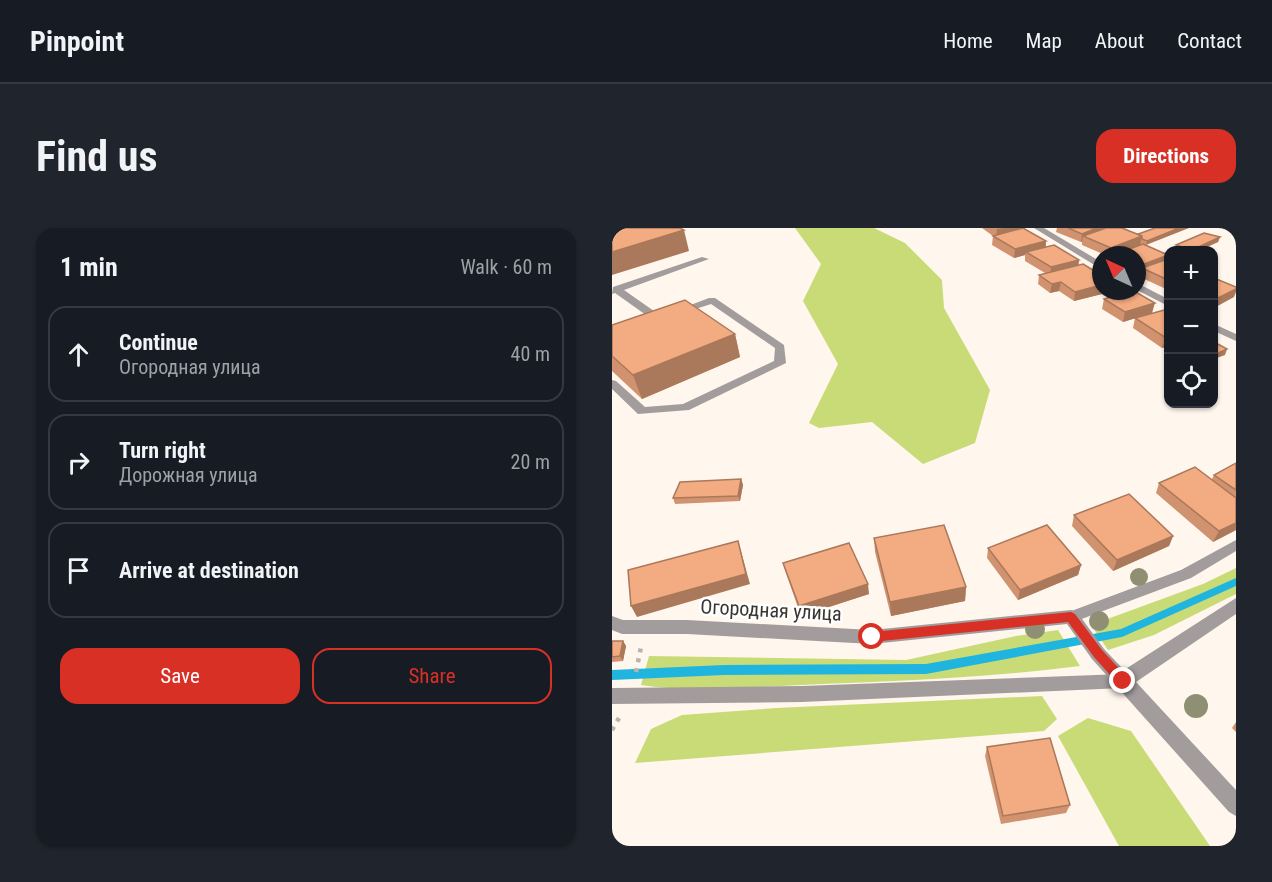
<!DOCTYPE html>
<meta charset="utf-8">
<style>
:root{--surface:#171b24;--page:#20242c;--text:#f1f3f6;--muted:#9ea1a6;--line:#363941;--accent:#d93025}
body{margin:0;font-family:"Roboto Condensed",sans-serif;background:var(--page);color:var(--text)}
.controls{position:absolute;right:18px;top:18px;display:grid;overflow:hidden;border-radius:12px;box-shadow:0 2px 4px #0004}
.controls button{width:54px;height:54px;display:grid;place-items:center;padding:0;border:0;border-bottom:2px solid var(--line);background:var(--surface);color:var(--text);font:30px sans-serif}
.compass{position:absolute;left:480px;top:18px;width:54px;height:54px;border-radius:50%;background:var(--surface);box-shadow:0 2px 4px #0004;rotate:316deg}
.stop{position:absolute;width:18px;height:18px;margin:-14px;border:4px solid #d93025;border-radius:50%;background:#fff}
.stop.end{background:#d93025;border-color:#fff;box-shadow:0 2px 6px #0008}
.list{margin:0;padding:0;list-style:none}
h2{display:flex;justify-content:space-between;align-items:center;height:78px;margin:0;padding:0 24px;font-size:26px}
h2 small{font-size:20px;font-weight:400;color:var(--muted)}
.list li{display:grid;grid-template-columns:39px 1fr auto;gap:18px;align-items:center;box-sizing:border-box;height:96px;margin:0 12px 12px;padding:0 12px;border:2px solid var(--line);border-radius:18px}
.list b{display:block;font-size:22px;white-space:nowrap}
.list p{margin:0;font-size:20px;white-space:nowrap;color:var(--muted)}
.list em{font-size:20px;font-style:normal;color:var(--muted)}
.actions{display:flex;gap:12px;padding:18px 24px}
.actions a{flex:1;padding:14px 0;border:2px solid var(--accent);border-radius:18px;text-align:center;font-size:21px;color:var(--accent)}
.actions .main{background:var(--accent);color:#fff}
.icon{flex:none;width:33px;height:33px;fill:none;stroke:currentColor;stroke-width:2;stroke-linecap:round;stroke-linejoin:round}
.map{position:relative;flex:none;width:624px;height:618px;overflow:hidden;border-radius:18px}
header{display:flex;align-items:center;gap:36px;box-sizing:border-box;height:84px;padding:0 30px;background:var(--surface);border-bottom:2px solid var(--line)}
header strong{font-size:28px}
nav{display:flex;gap:33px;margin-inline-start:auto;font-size:21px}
.intro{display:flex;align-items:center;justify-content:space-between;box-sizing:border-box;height:144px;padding:0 36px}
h1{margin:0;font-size:42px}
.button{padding:15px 27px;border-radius:18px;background:var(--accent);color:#fff;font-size:21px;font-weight:700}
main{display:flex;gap:36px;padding:0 36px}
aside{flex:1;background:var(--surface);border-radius:18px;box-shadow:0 2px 4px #0004}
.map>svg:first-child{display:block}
.green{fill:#c9db77}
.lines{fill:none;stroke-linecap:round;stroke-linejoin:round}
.stream{fill:#20b5de;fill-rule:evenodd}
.path{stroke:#bbb4ad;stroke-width:4.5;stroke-dasharray:4 6;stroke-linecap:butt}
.service{fill:#a39c9c;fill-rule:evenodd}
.minor{fill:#a39c9c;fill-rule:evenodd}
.tree{fill:#8f8f73}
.wall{fill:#d1936f}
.shaded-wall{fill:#aa785a}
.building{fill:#f3ab81;stroke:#aa785a;stroke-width:1.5}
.route{fill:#d93025}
.labels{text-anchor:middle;stroke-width:5;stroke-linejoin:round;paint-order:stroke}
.street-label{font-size:20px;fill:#393531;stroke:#fff}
</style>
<header>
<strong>Pinpoint</strong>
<nav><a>Home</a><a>Map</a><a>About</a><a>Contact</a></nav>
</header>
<div class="intro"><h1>Find us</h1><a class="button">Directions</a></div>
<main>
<aside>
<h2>1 min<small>Walk · 60 m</small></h2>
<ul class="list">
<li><svg class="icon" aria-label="ahead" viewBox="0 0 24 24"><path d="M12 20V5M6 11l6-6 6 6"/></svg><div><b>Continue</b><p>Огородная улица</p></div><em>40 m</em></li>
<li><svg class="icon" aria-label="right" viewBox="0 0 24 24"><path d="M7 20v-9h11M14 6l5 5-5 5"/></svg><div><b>Turn right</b><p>Дорожная улица</p></div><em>20 m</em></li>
<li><svg class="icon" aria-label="arrive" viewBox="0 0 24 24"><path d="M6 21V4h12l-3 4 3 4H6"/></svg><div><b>Arrive at destination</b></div></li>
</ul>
<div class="actions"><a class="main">Save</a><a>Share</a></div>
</aside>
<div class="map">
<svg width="624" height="618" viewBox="0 0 624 618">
<rect width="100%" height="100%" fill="#fff6ed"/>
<g class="green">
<path d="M183,0H262L293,15L330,52L332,80L378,162L363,215L311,236L260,194L207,200L197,195L226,136L191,73L209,36Z"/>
<path d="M624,340V366L542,407L496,422L479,397L591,356Z"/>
<path d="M446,402L468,438C376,450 283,453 189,457C136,459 82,465 29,457L37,428L294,432L404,408Z"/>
<path d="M430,468L445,491L432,503L23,535L39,501L70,487L164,480Z"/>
<path d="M476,490L519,503L598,618H507L446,508Z"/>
</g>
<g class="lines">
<path class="stream" d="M624,350V358L510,409L314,446L112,447L0,452V442L112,437L314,436L509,401Z"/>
<g class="path">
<path d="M24,444L29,419"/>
<path d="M0,502L7,490"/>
</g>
<g class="service">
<path d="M624,312V323L579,350L459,395L454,393L451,389L454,385L569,342Z"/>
<path d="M511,446L517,448L519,453L517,458L511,460L190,474L0,476V460L190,458Z"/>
</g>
<g class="minor">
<path d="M422,0H432L489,34V41Z"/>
<path d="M90,29L97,31L12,62L49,88V92H41L3,65L0,66L1,59Z"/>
<path d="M525,55L556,71V78L525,62Z"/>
<path d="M97,70H103L172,117L174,135L77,182L26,186L0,161V152L4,153L33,179L71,176L162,133L163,120L99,76L65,87L60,84Z"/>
<path d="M602,96L624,106V113L602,103Z"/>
<path d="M624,370V386L524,454L624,562V588L617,584L480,431L455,396L260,416L75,406H10L0,402V388L11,392H75L260,402L459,382L465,384L492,421L512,442Z"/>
</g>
</g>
<g class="tree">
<circle cx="527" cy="349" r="9"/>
<circle cx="487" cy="393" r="10"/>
<circle cx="423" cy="401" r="10"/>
<circle cx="584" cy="478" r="12"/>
</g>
<g class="wall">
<path d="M370,0H409L434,13V19L467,32L466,37L498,64L462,73L447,63L438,65L426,56L427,47L433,45L413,33V27L402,30L380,17L381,8Z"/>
<path d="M445,0H515L512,1L526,6L543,0L534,17L556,27L555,33H556V62L528,49L529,45L525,47V27H493L470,17V14H469L444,4Z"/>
<path d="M608,9L606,14L588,22H563L564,17Z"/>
<path d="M492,71L540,85L511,94L490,81Z"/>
<path d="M556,81V118L550,120L521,100L523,90Z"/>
<path d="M0,97L123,106L128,129L30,171L0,143Z"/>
<path d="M624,235V302L601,314L544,265L547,255L600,251L602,247Z"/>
<path d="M129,251L131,257L128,273L63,276L61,270Z"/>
<path d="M462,287L561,308L557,318L501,343L460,298Z"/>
<path d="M262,310L354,359L353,373L279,388L263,324Z"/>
<path d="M376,320L469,337L466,347L406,372L375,330Z"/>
<path d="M171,335L257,366L189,388L174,345Z"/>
<path d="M0,413H11L14,418L11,433L0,434Z"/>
<path d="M624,494V504L620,500Z"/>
<path d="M375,519L458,577L454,585L389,596L373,528Z"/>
</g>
<g class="shaded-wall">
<path d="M392,0H409V5L384,10L385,1Z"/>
<path d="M485,0H497L471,8L470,14H469L470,6Z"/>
<path d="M567,0H577L534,17L535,13Z"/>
<path d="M72,2L77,23L0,47V24Z"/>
<path d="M530,8L528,17L503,27H498L499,20Z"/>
<path d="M608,9L606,14L588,22H579Z"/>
<path d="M434,13L433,22L414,24L413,27L402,30L403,21Z"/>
<path d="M556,27L554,36L530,40L529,45L525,47L527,38Z"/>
<path d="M467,32L466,41L438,48L439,39Z"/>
<path d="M449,54L447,63L438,65L440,56Z"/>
<path d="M489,57V63L498,64L462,73L463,64Z"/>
<path d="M624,61V64L622,69L602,80V72Z"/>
<path d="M543,75L540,85L511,94L513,84Z"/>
<path d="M123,106L128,129L30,171L21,147Z"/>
<path d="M556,109V118L550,120L554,110Z"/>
<path d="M615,121L613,127L602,131V127Z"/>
<path d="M129,251L131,257L128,273L126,268Z"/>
<path d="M624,295V302L601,314L607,303Z"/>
<path d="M561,308L557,318L501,343L505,332Z"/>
<path d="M126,313L138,356L25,389L19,378Z"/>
<path d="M469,337L466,347L406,372L408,362Z"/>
<path d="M256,356L257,366L189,388L187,378Z"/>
<path d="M354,359L353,373L279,388L278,374Z"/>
<path d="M11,413L14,418L11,433L8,428Z"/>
</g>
<g class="building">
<path d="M0,0H68L72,2L0,24Z"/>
<path d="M411,0L434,13L403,21L381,8Z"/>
<path d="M456,0H485L470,6Z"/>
<path d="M494,0H510L530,8L499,20L471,8Z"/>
<path d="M543,0H567L535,13L530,11V8L526,6Z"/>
<path d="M592,5L608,9L580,22L564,17Z"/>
<path d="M531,16L556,27L527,38L525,37V27H501Z"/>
<path d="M442,17L467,32L439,39L414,24Z"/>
<path d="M553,32L556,33V52L530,40Z"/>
<path d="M471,36L489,47V57L463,64L449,54L440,56L427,47Z"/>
<path d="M602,50L624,59V61L602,72Z"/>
<path d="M520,63H522L543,75L513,84L492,71Z"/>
<path d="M73,72L123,106L21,147L0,128V97Z"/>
<path d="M556,81V109L554,110L523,90Z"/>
<path d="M602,114L615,121L602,127Z"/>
<path d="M624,235V262L602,247Z"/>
<path d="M583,239L624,270V295L607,303L547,255Z"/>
<path d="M129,251L126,268L61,270L68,254Z"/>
<path d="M517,266L561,308L505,332L462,287Z"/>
<path d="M332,297L354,359L278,374L262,310Z"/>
<path d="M435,297L469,337L408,362L376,320Z"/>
<path d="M126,313L134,346L19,378L16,342Z"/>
<path d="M237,315L256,356L187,378L171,335Z"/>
<path d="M0,413H11L8,428L0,429Z"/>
<path d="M438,510L458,577L391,588L375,519Z"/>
</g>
<path class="route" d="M459,384L463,386L490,422L515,449V457H507L482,429L456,394L260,414L255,409L260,404Z"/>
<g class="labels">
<g class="street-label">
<text transform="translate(159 382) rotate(3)" y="7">Огородная улица</text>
</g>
</g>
</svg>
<div class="controls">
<button>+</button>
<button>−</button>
<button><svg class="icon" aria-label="locate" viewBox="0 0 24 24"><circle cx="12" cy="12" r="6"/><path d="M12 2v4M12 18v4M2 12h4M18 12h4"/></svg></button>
</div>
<svg class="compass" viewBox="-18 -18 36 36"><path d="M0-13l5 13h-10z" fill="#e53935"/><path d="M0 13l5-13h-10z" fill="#9ea1a6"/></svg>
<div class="stop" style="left:260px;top:409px"></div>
<div class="stop end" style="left:511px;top:453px"></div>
</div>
</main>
